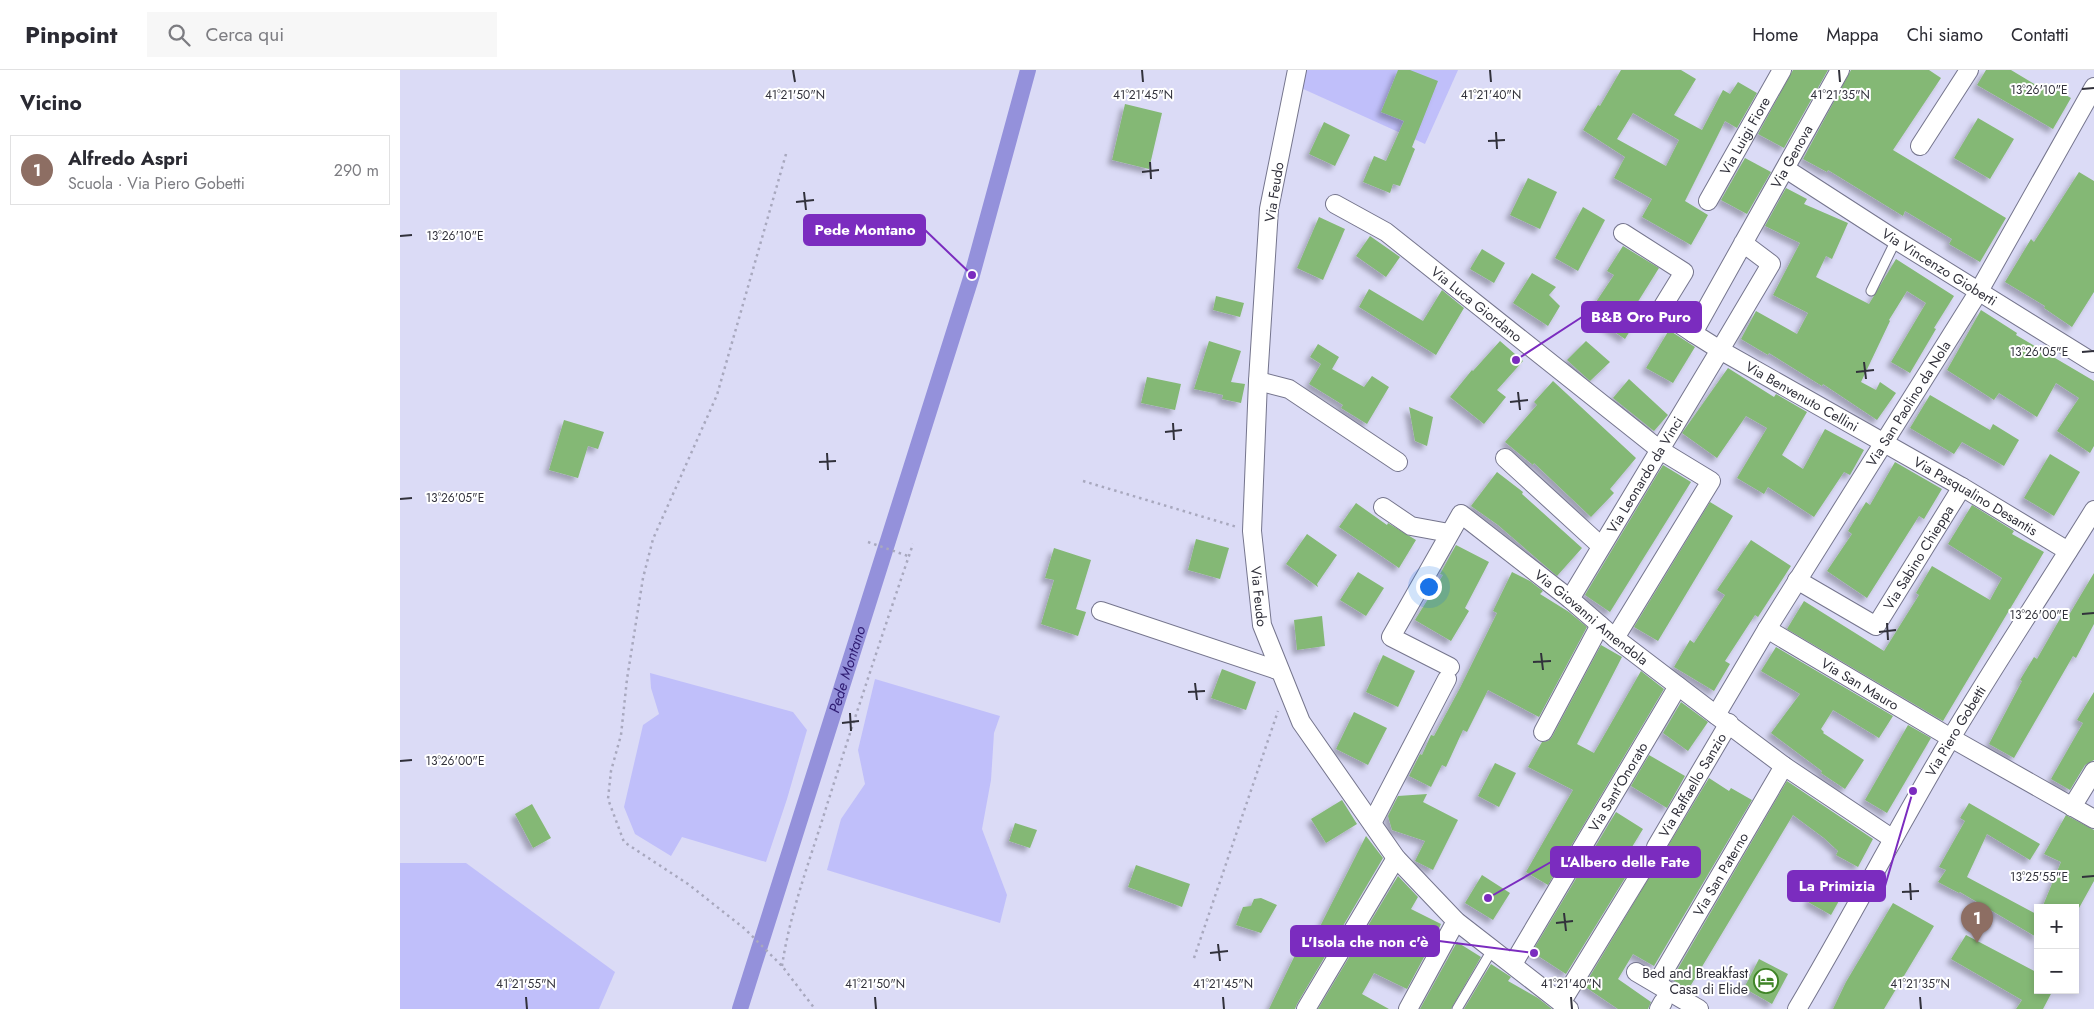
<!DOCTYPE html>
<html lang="it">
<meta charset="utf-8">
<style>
:root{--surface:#fff;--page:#f7f7f7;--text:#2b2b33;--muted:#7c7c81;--line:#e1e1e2;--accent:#0b8043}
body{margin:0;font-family:Jost,sans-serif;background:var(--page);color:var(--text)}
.controls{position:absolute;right:15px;bottom:15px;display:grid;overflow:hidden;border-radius:0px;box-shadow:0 2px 8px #0003}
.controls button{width:45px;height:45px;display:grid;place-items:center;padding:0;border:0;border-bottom:1px solid var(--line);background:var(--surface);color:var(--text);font:25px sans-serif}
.you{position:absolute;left:1028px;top:516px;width:18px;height:18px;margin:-12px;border:4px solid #fff;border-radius:50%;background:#1a73e8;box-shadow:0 0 0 8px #1a73e833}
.badge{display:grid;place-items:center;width:32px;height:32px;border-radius:50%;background:var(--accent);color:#fff;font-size:16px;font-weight:700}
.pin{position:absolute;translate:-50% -41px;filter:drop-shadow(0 1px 2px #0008)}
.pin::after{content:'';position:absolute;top:26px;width:18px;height:15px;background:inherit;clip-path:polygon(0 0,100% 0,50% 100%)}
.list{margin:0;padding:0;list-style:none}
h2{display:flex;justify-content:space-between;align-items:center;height:65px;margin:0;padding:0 20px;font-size:21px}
h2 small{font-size:16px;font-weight:400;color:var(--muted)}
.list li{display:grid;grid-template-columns:32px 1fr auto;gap:15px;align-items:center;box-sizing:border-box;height:70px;margin:0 10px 10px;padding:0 10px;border:1px solid var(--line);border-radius:0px}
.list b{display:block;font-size:19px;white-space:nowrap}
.list p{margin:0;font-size:16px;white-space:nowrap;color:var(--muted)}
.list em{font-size:16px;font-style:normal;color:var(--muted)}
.icon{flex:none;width:28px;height:28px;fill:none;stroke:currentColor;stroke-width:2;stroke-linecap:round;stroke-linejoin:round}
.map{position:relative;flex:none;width:1694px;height:939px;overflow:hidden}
header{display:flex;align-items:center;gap:30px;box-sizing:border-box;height:70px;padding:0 25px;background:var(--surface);border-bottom:1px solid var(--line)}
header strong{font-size:24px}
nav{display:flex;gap:28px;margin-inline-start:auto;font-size:18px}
.search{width:350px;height:45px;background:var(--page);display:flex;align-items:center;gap:12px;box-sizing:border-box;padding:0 18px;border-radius:0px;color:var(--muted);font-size:19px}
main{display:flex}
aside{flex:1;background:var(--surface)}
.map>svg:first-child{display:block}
.green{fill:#c0bffa}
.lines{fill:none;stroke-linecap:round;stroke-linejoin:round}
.canal{stroke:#9491db;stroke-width:16}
.building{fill:#84b875;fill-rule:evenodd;filter:url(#shadow)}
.service-casing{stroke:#75758d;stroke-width:11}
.minor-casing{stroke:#75758d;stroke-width:20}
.path{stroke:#a8a8be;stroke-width:2.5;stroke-dasharray:2.5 4;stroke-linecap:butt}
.service{stroke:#fff;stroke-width:9}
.minor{stroke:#fff;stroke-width:18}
.ticks{fill:none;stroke:#31313b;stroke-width:2}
.labels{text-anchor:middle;stroke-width:4;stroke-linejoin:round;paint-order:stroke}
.street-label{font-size:14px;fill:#31313b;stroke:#fff}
.poi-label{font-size:14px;fill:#31313b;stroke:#fff;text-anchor:end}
.water-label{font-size:15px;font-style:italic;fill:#2f1c72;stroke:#fff}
.ticks-label{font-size:12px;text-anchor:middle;fill:#31313b;stroke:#fff;stroke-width:4;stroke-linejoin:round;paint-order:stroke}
.leader{fill:none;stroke:#7b2cbf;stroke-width:2}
.callout-dot{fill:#7b2cbf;stroke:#fff;stroke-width:2}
.callout{fill:#7b2cbf;stroke:#7b2cbf;stroke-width:2}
.callout-label{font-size:15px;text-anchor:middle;font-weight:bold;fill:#fff}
</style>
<header>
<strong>Pinpoint</strong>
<div class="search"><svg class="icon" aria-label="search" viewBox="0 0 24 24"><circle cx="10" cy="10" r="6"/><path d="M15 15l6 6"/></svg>Cerca qui</div>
<nav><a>Home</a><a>Mappa</a><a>Chi siamo</a><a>Contatti</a></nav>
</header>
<main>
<aside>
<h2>Vicino<small></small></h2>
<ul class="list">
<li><span class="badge" style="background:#8d6e63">1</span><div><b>Alfredo Aspri</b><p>Scuola · Via Piero Gobetti</p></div><em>290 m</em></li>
</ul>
</aside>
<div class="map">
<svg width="1694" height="939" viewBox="0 0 1694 939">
<defs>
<filter id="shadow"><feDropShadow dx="-4.5" dy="4.5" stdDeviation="2.5" flood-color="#0004"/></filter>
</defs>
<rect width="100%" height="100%" fill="#dbdbf6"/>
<g class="green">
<path d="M905,0H1058L1025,74L901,18Z"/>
<path d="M250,603L393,642L407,660L387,729L366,792L282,767L271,786L235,764L224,737L243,655L259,644L251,618Z"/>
<path d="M475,609L600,646L594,663L591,710L582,759L607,825L600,853L427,800L441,749L465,714L458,680Z"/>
<path d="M0,793H66L215,902L199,939H0Z"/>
</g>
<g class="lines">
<path class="canal" id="s1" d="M340,939L572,205L628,0"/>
</g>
<g class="building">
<path d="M998,0H1010L1038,11L1012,77L1015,79L1000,116L993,114L990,123L963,112L974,86L986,91L1004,51L981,42Z"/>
<path d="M1221,0H1281L1296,9L1274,45L1302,60L1323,20L1330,24L1338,12L1357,23L1337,58L1325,51L1285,131L1308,145L1291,175L1242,147L1252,129L1214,108L1225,87L1183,60L1198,35L1200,36ZM1233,43L1279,70L1266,96L1217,69Z"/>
<path d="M1393,0H1428L1384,78L1358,64Z"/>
<path d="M1451,0H1529L1541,8L1493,80L1606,148L1580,192L1549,174L1552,169L1505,141L1503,146L1428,100L1427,102L1403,89Z"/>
<path d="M1586,0H1611L1641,18L1645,13L1671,28L1653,59L1577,15Z"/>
<path d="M725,34L762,43L749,99L712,90Z"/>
<path d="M1578,48L1614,69L1590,109L1554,88Z"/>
<path d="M924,52L950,65L935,96L909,84Z"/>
<path d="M1345,88L1371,102L1347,144L1321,130Z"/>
<path d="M1679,102L1694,111V222L1672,257L1644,238L1645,236L1605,212L1631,169L1634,172Z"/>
<path d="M1128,108L1157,122L1140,159L1110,145Z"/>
<path d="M1386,118L1407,129L1404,134L1448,153L1432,189L1426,186L1416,207L1469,234L1496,189L1554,226L1534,258L1536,259L1510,303L1491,292L1526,233L1507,221L1489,250L1490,251L1461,312L1476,320L1480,312L1496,323L1477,350L1423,314L1422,316L1369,283L1368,285L1341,269L1356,241L1397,264L1408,243L1373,225L1400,173L1365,156Z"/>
<path d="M1183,137L1205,150L1178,201L1155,188Z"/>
<path d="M919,147L945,159L923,210L897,198Z"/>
<path d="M970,166L1000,187L986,207L956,186Z"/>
<path d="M1223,176L1259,198L1234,238L1241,243L1225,269L1188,244L1214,205L1207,201Z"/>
<path d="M1082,179L1105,193L1094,213L1070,199Z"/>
<path d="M1132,203L1156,217L1149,225L1160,236L1148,256L1113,233Z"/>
<path d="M969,219L1023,251L1042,220L1064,238L1036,285L959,237Z"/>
<path d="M816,226L844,233L840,247L813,240Z"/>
<path d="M1581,240L1617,263L1616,265L1694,311V376L1690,383L1657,361L1679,328L1656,313L1637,347L1599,323L1594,330L1547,300Z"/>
<path d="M1269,260L1295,277L1273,313L1246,298Z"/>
<path d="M809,271L841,281L831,312L845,314L841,333L822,329L823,325L794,319Z"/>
<path d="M1100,271L1123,291L1097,320L1106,327L1084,354L1050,327L1072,300L1073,301Z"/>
<path d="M1186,271L1210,292L1190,311L1167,290Z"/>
<path d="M918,274L939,287L932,299L964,317L972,306L989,317L967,354L941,338L943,335L909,314L921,294L910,287Z"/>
<path d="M1328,298L1374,327L1376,324L1407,342L1382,385L1403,399L1425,359L1464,380L1450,405L1444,402L1414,447L1368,417L1364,424L1337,408L1367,358L1346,346L1317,388L1282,363Z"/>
<path d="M747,307L781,314L775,340L741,333Z"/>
<path d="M1229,309L1268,345L1254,361L1213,328Z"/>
<path d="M1153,311L1236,388L1210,419L1214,423L1191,447L1134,393L1133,395L1105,372L1137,335L1134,332Z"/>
<path d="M1530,325L1590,360L1593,354L1619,370L1604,396L1562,372L1554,384L1510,358Z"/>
<path d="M1009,337L1033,347L1027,376L1015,371Z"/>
<path d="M164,350L204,362L198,379L188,376L178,408L149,400Z"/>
<path d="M1650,384L1680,402L1654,446L1624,428Z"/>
<path d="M1495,392L1542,419L1524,449L1519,446L1467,528L1427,501L1452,464L1448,461L1466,432L1470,435Z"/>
<path d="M1263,395L1291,412L1210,542L1185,525Z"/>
<path d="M1097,402L1123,422L1122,424L1182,478L1157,506L1098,455L1071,436Z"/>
<path d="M1310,432L1333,446L1258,571L1234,557Z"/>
<path d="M956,433L987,455L988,453L1016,470L999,498L939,457Z"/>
<path d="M1572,435L1614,461L1612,464L1644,482L1543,651L1387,559L1404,531L1484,581L1519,525L1516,523L1532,496L1590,530L1602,508L1548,474Z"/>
<path d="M907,464L937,485L917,514L918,517L886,494Z"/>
<path d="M796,469L829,478L820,509L788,500Z"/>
<path d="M1351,470L1391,496L1358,547L1355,545L1325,591L1330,594L1314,621L1274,597L1290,570L1294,573L1325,525L1317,520Z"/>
<path d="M1056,475L1089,492L1065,538L1069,541L1051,571L1015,550L1043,505L1040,504Z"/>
<path d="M654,478L691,490L676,539L686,542L678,566L641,554L654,510L645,508Z"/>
<path d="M958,502L984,518L966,546L940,530Z"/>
<path d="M1112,502L1130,511L1143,521L1140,524L1169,542L1187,557L1139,647L1088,620L1067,662L1063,660L1046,697L1042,695L1031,717L1009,706L1020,684L1022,685L1031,665L1034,666L1060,618L1097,543L1093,541Z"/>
<path d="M1694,503V554L1676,588L1673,586L1614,688L1589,674L1622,611L1620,610L1634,587L1637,589L1661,547L1666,550Z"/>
<path d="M922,546L925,576L897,580L894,550Z"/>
<path d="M1201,575L1222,587L1177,674L1194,683L1241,601L1264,619L1148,815L1126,802L1173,720L1128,697L1142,672L1148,671L1152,667Z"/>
<path d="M1376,577L1493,646L1479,668L1433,640L1421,659L1424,662L1423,663L1464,690L1445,719L1421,703L1422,701L1371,663L1400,624L1361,601Z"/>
<path d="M983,585L1015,601L998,637L966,622Z"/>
<path d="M822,599L856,612L846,640L811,628Z"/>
<path d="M1694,622V690L1685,695L1670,720L1651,709L1683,653L1677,650Z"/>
<path d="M1281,632L1308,652L1288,681L1263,663Z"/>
<path d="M954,642L987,658L968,695L936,679Z"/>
<path d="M1508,655L1531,668L1487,743L1465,730Z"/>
<path d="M1249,685L1285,706L1267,738L1231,716Z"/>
<path d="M1095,693L1116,703L1099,737L1078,726Z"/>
<path d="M1309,708L1329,721L1331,718L1352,730L1254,896L1233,884L1218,909L1251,932L1248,939H1218L1184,916Z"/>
<path d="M1387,711L1473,769L1458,797L1436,785L1438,781L1424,768L1393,745L1288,920L1272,909Z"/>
<path d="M1027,724L1023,732L1058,750L1033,800L1015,791L1025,771L992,760L988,746L998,726Z"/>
<path d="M942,730L957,754L926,773L911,749Z"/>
<path d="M1569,733L1640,774L1630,790L1587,764L1567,807L1638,845V868L1560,822L1559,823L1538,812L1546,800L1539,797L1565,751L1560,748Z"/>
<path d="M132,734L151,768L133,778L115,744Z"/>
<path d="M1216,742L1243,759L1221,795L1230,800L1166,904L1132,882Z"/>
<path d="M1666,745L1694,760V811L1679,838H1642L1661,792L1644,784Z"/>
<path d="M615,753L637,760L630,778L609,771Z"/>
<path d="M966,766L983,788L897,934L895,939H869L896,883L905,886Z"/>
<path d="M736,795L790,814L782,837L728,817Z"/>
<path d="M1082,805L1110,823L1093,850L1065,833Z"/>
<path d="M998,806L1018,827L1011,839L1041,854L1038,861L1007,919L974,903L962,924L989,939H918Z"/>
<path d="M1422,807L1445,820L1431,845L1408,832Z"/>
<path d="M861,828L877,835L861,863L836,855L843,837L851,836L854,829Z"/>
<path d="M1493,833L1534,856L1484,939H1433L1446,912Z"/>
<path d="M1566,865L1638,903V920H1653L1643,939H1616L1622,930L1551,889Z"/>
<path d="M1057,872L1081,887L1051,939H1020Z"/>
<path d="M1359,889L1388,904L1372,934L1344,918Z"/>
<path d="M1091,894L1111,907L1108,911L1138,928L1152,939H1064Z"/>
</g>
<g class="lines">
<defs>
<g id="service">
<path d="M1471,221L1496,170"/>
<path d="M1057,939L1092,880"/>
</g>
<g id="minor">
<path id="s2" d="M897,0L869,139L858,311L852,461L862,555L901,652L996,788L1056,851L1169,939"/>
<path d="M1520,76L1569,0"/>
<path id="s3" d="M1386,99L1496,170L1694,293"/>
<path id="s4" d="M1308,131L1382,0"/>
<path id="s5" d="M935,134L986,162L1260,380L1311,411L1215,568"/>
<path d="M1223,163L1284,202L1260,241L1293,263"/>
<path id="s6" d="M1343,173L1371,194L1320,280L1293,263L1440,0"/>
<path d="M858,311L889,319L998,392"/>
<path d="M1105,388L1201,476"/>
<path d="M983,437L1011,456L1049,463"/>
<path id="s7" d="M1397,510L1476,556L1562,417"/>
<path id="s8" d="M1170,529L1320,280L1562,417L1668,481"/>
<path d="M701,541L880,601"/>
<path id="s9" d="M1367,559L1551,668L1694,749"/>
<path id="s10" d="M1050,597L991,567L1061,444L1170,529L1215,568L1316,645L1384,696L1493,769"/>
<path id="s11" d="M1316,645L1367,559L1579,221L1694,17"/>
<path d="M1143,662L1200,555"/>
<path d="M1672,737L1694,701"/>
<path d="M972,753L1047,609"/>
<path id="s12" d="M1256,777L1329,653"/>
<path id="s13" d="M1113,894L1278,616"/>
<path d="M1236,902L1299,939"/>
<path id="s14" d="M1257,913L1384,696"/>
<path d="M1161,933L1251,786"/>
<path d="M906,939L996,788"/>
<path d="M1008,939L1056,851"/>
<path d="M1259,939L1263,932"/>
<path id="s15" d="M1397,939C1450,850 1498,757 1551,668C1597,591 1647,516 1694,440"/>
</g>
</defs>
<use href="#service" class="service-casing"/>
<use href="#minor" class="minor-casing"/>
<g class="path">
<path d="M386,84L317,325L253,469L243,508L227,609L221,665L211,701L208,729L224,772L288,814L345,859L382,896L415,939"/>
<path d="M683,411L837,457"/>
<path d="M468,472L508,486"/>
<path d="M794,888L878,641"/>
<path d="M382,896C390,842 410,790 426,738C454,650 483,562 513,474"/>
</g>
<use href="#service" class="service"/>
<use href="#minor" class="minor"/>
</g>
<path class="ticks" d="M393,0L395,12M742,0L743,12M1090,0L1091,12M1439,0L1440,12M1682,19L1694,18M1096,62L1097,79M1088,71L1105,70M750,92L751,109M742,102L759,100M404,122L406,140M396,132L414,130M0,166L12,165M1682,282L1694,281M1464,292L1466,309M1456,302L1474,300M1118,322L1120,340M1110,332L1128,330M773,353L774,370M765,362L782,360M427,383L428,400M419,392L436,391M0,429L12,428M1682,544L1694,543M1487,553L1488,570M1479,562L1496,560M1141,583L1143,600M1133,592L1151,591M795,613L797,630M788,622L805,621M450,643L451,661M442,653L459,651M0,691L12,690M1682,807L1694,806M1510,813L1511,830M1502,822L1519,821M1164,843L1166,861M1156,853L1173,851M818,874L820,891M810,883L828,881M126,927L127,939M475,927L476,939M823,927L824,939M1171,927L1172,939M1520,927L1521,939"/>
<defs>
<symbol id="hotel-ring" viewBox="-11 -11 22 22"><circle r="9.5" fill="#fff" stroke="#3f8427" stroke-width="1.5"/><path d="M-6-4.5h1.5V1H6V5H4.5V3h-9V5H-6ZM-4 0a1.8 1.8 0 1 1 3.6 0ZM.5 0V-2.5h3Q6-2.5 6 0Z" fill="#3f8427"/></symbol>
</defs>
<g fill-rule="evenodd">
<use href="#hotel-ring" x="1352" y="897" width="28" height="28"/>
</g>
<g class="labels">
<g class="street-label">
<text dy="5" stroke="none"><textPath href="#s4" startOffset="75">Via Luigi Fiore</textPath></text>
<text dy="5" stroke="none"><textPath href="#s6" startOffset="369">Via Genova</textPath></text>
<text transform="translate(874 122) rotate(-81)" y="5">Via Feudo</text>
<text dy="5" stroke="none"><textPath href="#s3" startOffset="182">Via Vincenzo Gioberti</textPath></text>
<text dy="5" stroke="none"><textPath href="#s5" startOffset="174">Via Luca Giordano</textPath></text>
<text dy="5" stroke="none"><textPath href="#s8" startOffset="385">Via Benvenuto Cellini</textPath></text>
<text dy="5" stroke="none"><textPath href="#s11" startOffset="366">Via San Paolino da Nola</textPath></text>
<text dy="5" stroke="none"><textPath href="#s8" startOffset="145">Via Leonardo da Vinci</textPath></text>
<text dy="5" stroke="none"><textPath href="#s8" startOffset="585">Via Pasqualino Desantis</textPath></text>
<text dy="5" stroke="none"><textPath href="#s7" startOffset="172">Via Sabino Chieppa</textPath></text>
<text dy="5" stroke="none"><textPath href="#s2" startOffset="530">Via Feudo</textPath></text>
<text dy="5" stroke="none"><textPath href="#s10" startOffset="374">Via Giovanni Amendola</textPath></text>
<text dy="5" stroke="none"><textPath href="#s9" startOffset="108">Via San Mauro</textPath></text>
<text dy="5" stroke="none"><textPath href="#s15" startOffset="320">Via Piero Gobetti</textPath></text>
<text dy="5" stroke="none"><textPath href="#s12" startOffset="72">Via Raffaello Sanzio</textPath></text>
<text dy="5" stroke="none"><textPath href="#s13" startOffset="206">Via Sant'Onorato</textPath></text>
<text dy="5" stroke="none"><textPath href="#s14" startOffset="126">Via San Paterno</textPath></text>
</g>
<g class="poi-label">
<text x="1348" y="908">Bed and Breakfast<tspan x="1348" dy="16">Casa di Elide</tspan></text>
</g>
<g class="water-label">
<text dy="5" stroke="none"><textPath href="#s1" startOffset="356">Pede Montano</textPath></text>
</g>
</g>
<g class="ticks-label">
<text x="1639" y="24">13°26'10"E</text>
<text x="395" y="29">41°21'50"N</text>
<text x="743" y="29">41°21'45"N</text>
<text x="1091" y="29">41°21'40"N</text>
<text x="1440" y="29">41°21'35"N</text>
<text x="55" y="170">13°26'10"E</text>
<text x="1639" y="286">13°26'05"E</text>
<text x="55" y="432">13°26'05"E</text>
<text x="1639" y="549">13°26'00"E</text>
<text x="55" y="695">13°26'00"E</text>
<text x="1639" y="811">13°25'55"E</text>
<text x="126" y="918">41°21'55"N</text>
<text x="475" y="918">41°21'50"N</text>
<text x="823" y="918">41°21'45"N</text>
<text x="1171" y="918">41°21'40"N</text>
<text x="1520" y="918">41°21'35"N</text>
</g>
<path class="leader" d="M572 205L525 160M1116 290L1182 247M1088 828L1151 792M1513 721L1485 816M1134 883L1039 871"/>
<g class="callout-dot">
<circle cx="572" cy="205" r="5"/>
<circle cx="1116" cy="290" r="5"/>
<circle cx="1088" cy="828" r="5"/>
<circle cx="1513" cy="721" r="5"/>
<circle cx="1134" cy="883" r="5"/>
</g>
<g class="callout">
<rect x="404" y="145" width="121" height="30" rx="5"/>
<rect x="1182" y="232" width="119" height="30" rx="5"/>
<rect x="1151" y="777" width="149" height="30" rx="5"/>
<rect x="1388" y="801" width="97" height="30" rx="5"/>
<rect x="891" y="856" width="148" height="30" rx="5"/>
</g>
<g class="callout-label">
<text x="465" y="165">Pede Montano</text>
<text x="1241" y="252">B&amp;B Oro Puro</text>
<text x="1225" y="797">L'Albero delle Fate</text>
<text x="1437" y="821">La Primizia</text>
<text x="965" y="877">L'Isola che non c'è</text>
</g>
</svg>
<div class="controls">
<button>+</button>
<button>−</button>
</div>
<div class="you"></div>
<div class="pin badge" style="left:1577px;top:873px;background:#8d6e63">1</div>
</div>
</main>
